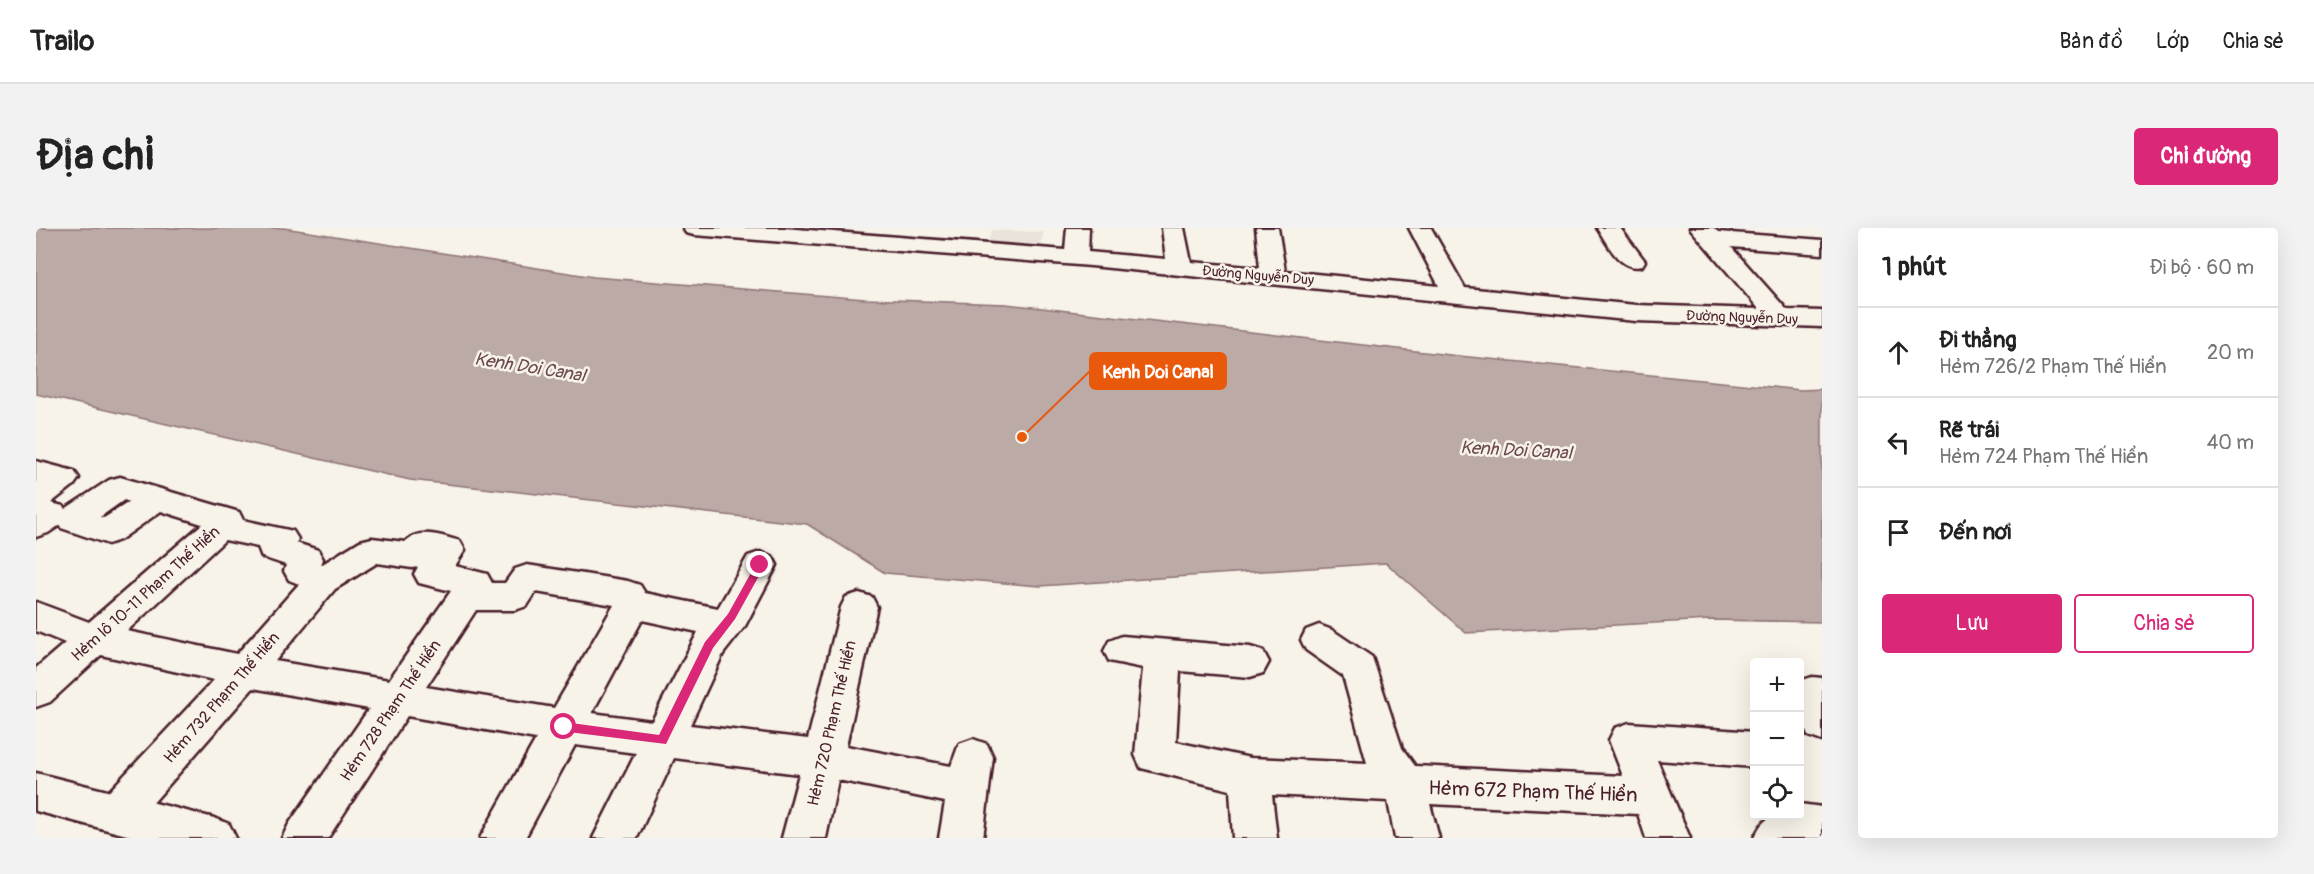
<!DOCTYPE html>
<html lang="vi">
<meta charset="utf-8">
<style>
:root{--surface:#fff;--page:#f2f2f2;--text:#222;--muted:#767676;--line:#e0e0e0;--accent:#db2777}
body{margin:0;font-family:Pangolin,sans-serif;background:var(--page);color:var(--text)}
.controls{position:absolute;right:18px;bottom:18px;display:grid;overflow:hidden;border-radius:6px;box-shadow:0 6px 24px #0002}
.controls button{width:54px;height:54px;display:grid;place-items:center;padding:0;border:0;border-bottom:2px solid var(--line);background:var(--surface);color:var(--text);font:30px sans-serif}
.stop{position:absolute;width:18px;height:18px;margin:-14px;border:4px solid #db2777;border-radius:50%;background:#fff}
.stop.end{background:#db2777;border-color:#fff;box-shadow:0 2px 6px #0008}
.list{margin:0;padding:0;list-style:none}
h2{display:flex;justify-content:space-between;align-items:center;height:78px;margin:0;padding:0 24px;font-size:26px}
h2 small{font-size:20px;font-weight:400;color:var(--muted)}
.list li{display:grid;grid-template-columns:39px 1fr auto;gap:18px;align-items:center;box-sizing:border-box;height:90px;padding:0 24px;border-top:2px solid var(--line)}
.list b{display:block;font-size:22px;white-space:nowrap}
.list p{margin:0;font-size:20px;white-space:nowrap;color:var(--muted)}
.list em{font-size:20px;font-style:normal;color:var(--muted)}
.actions{display:flex;gap:12px;padding:18px 24px}
.actions a{flex:1;padding:14px 0;border:2px solid var(--accent);border-radius:6px;text-align:center;font-size:21px;color:var(--accent)}
.actions .main{background:var(--accent);color:#fff}
.icon{flex:none;width:33px;height:33px;fill:none;stroke:currentColor;stroke-width:2;stroke-linecap:round;stroke-linejoin:round}
.map{position:relative;flex:none;width:1786px;height:610px;overflow:hidden;border-radius:6px}
header{display:flex;align-items:center;gap:36px;box-sizing:border-box;height:84px;padding:0 30px;background:var(--surface);border-bottom:2px solid var(--line)}
header strong{font-size:28px}
nav{display:flex;gap:33px;margin-inline-start:auto;font-size:21px}
.intro{display:flex;align-items:center;justify-content:space-between;box-sizing:border-box;height:144px;padding:0 36px}
h1{margin:0;font-size:42px}
.button{padding:15px 27px;border-radius:6px;background:var(--accent);color:#fff;font-size:21px;font-weight:700}
main{display:flex;gap:36px;padding:0 36px}
aside{flex:1;background:var(--surface);border-radius:6px;box-shadow:0 6px 24px #0002}
.map>svg:first-child{display:block}
.built{fill:#eae3da}
.water{fill:#bcaaa7;stroke:#8e7275;stroke-width:1.5}
.lines{fill:none;stroke-linecap:round;stroke-linejoin:round}
.minor-casing{stroke:#4a1f2b;stroke-width:5}
.major-casing{stroke:#4a1f2b;stroke-width:5}
.minor{fill:#f7f3e8;fill-rule:evenodd}
.major{fill:#f7f3e8;fill-rule:evenodd}
.route{fill:#db2777}
.labels{text-anchor:middle;stroke-width:5;stroke-linejoin:round;paint-order:stroke}
.far-street-label{font-size:14px;fill:#4a1f2b;stroke:#f7f3e8}
.street-label{font-size:16px;fill:#4a1f2b;stroke:#f7f3e8}
.water-label{font-size:18px;font-style:italic;fill:#6c4950;stroke:#f7f3e8}
.near-street-label{font-size:20px;fill:#4a1f2b;stroke:#f7f3e8}
.leader{fill:none;stroke:#e8590c;stroke-width:2}
.callout-dot{fill:#e8590c;stroke:#f7f3e8;stroke-width:2}
.callout{fill:#e8590c;stroke:#e8590c;stroke-width:2}
.callout-label{font-size:18px;text-anchor:middle;font-weight:bold;fill:#fff}
</style>
<header>
<strong>Trailo</strong>
<nav><a>Bản đồ</a><a>Lớp</a><a>Chia sẻ</a></nav>
</header>
<div class="intro"><h1>Địa chỉ</h1><a class="button">Chỉ đường</a></div>
<main>
<div class="map">
<svg width="1786" height="610" viewBox="0 0 1786 610">
<rect width="100%" height="100%" fill="#f7f3e8"/>
<filter id="ink" filterUnits="userSpaceOnUse"><feTurbulence type="fractalNoise" baseFrequency=".0167" numOctaves="2"/><feDisplacementMap in="SourceGraphic" scale="12" xChannelSelector="R" yChannelSelector="G"/><feConvolveMatrix kernelMatrix="1 2 1 2 8 2 1 2 1" color-interpolation-filters="sRGB"/></filter>
<g filter="url(#ink)">
<path class="built" d="M956,2L1008,4L1001,28L949,22Z"/>
<path class="water" d="M0,0H248L558,49L829,71L970,76L1423,128L1765,162L1786,161V394L1674,392L1430,405L1350,335L1004,358L849,345L771,296L374,252L0,166Z"/>
<g class="lines">
<defs>
<g id="minor">
<path d="M647,0H747L1029,22L1031,0H1053L1052,24L1130,31L1126,0H1148L1155,34L1224,40L1220,0H1242L1249,43L1403,58L1373,0H1395L1429,60L1600,77L1723,81L1654,0H1678L1682,4L1786,12V26L1695,19L1751,82L1786,83V99L1600,93L1055,38L658,7L650,5Z"/>
<path d="M1561,0H1584L1609,33L1606,38C1584,44 1572,16 1561,0Z"/>
<path d="M0,233L38,243L43,250L38,257L15,275L27,278L29,281L73,252L84,249L203,284L207,292L257,303L262,311L260,315L282,322L287,331L285,337L324,313L336,310L369,314C383,299 406,308 424,313L429,322L419,338L451,346L456,355H469L479,341L491,337L592,353L604,357L609,365L682,380L712,328L724,324L736,328L741,337L709,398L687,426L654,497L772,511L805,379L810,369L823,365L836,369L841,379L810,518L915,538L923,516L937,511L951,516L957,529L947,610H903L909,574L802,552L790,610H746L763,546L638,530L601,610H557L600,525L539,517L489,610H444L500,511L371,488L292,610H246L253,596L333,481L217,460L96,599L81,604L66,599L60,585L66,571L178,452L65,427L14,474L0,479V440L29,415L0,403V374L53,394L166,296L125,283L84,312L72,316L25,300L24,297L12,305L0,309ZM88,272L93,274L68,290L64,289ZM189,312L222,319L226,329L250,337L248,343L253,352L263,356L201,426L91,403ZM341,335L376,340L382,339L378,346L383,355L415,363L353,452L239,433L299,361ZM500,364L578,377L518,480L390,459L440,382H479L491,378ZM606,392L662,404L616,493L556,485Z"/>
<path d="M1283,397L1296,402L1336,429L1366,520L1379,538L1587,548L1573,512L1579,500L1593,495L1718,504V539L1621,532L1654,610H1610L1602,586L1394,576L1403,610H1359L1352,573L1236,567L1241,610H1197L1194,562L1105,540L1099,527L1107,440L1073,433L1068,423L1073,413L1086,408L1214,419L1227,423L1233,434L1227,445L1214,449L1144,443L1140,514L1214,530L1331,535L1307,448L1270,422L1265,412L1270,402Z"/>
<path d="M1776,449L1786,450V513L1772,508L1764,487V453Z"/>
<path d="M1764,576L1786,579V610H1718C1730,584 1738,588 1764,588Z"/>
</g>
<path id="major" d="M0,545L178,590L193,596L200,610H102L0,583Z"/>
</defs>
<use href="#minor" class="minor-casing"/>
<use href="#major" class="major-casing"/>
<use href="#minor" class="minor"/>
<use href="#major" class="major"/>
</g>
</g>
<path class="route" d="M724,333L729,337L699,391L677,420L630,516L524,503L522,499L528,494L623,507L669,414L692,386L721,334Z"/>
<g class="labels">
<g class="far-street-label">
<text transform="translate(1222 47) rotate(5)" y="5">Đường Nguyễn Duy</text>
<text transform="translate(1706 89) rotate(2)" y="5">Đường Nguyễn Duy</text>
</g>
<g class="street-label">
<text transform="translate(109 365) rotate(-42)" y="6">Hẻm lô 10-11 Phạm Thế Hiển</text>
<text transform="translate(185 469) rotate(-49)" y="6">Hẻm 732 Phạm Thế Hiển</text>
<text transform="translate(354 482) rotate(-56)" y="6">Hẻm 728 Phạm Thế Hiển</text>
<text transform="translate(795 495) rotate(-77)" y="6">Hẻm 720 Phạm Thế Hiển</text>
</g>
<g class="water-label">
<text transform="translate(494 139) rotate(9)" y="6">Kenh Doi Canal</text>
<text transform="translate(1480 222) rotate(3)" y="6">Kenh Doi Canal</text>
</g>
<g class="near-street-label">
<text transform="translate(1497 563) rotate(2)" y="7">Hẻm 672 Phạm Thế Hiển</text>
</g>
</g>
<path class="leader" d="M986 209L1054 143"/>
<circle class="callout-dot" cx="986" cy="209" r="6"/>
<rect class="callout" x="1054" y="125" width="136" height="36" rx="6"/>
<g class="callout-label">
<text x="1122" y="150">Kenh Doi Canal</text>
</g>
</svg>
<div class="controls">
<button>+</button>
<button>−</button>
<button><svg class="icon" aria-label="locate" viewBox="0 0 24 24"><circle cx="12" cy="12" r="6"/><path d="M12 2v4M12 18v4M2 12h4M18 12h4"/></svg></button>
</div>
<div class="stop" style="left:528px;top:499px"></div>
<div class="stop end" style="left:724px;top:337px"></div>
</div>
<aside>
<h2>1 phút<small>Đi bộ · 60 m</small></h2>
<ul class="list">
<li><svg class="icon" aria-label="ahead" viewBox="0 0 24 24"><path d="M12 20V5M6 11l6-6 6 6"/></svg><div><b>Đi thẳng</b><p>Hẻm 726/2 Phạm Thế Hiển</p></div><em>20 m</em></li>
<li><svg class="icon" aria-label="left" viewBox="0 0 24 24"><path d="M17 20v-9H6M10 6l-5 5 5 5"/></svg><div><b>Rẽ trái</b><p>Hẻm 724 Phạm Thế Hiển</p></div><em>40 m</em></li>
<li><svg class="icon" aria-label="arrive" viewBox="0 0 24 24"><path d="M6 21V4h12l-3 4 3 4H6"/></svg><div><b>Đến nơi</b></div></li>
</ul>
<div class="actions"><a class="main">Lưu</a><a>Chia sẻ</a></div>
</aside>
</main>
